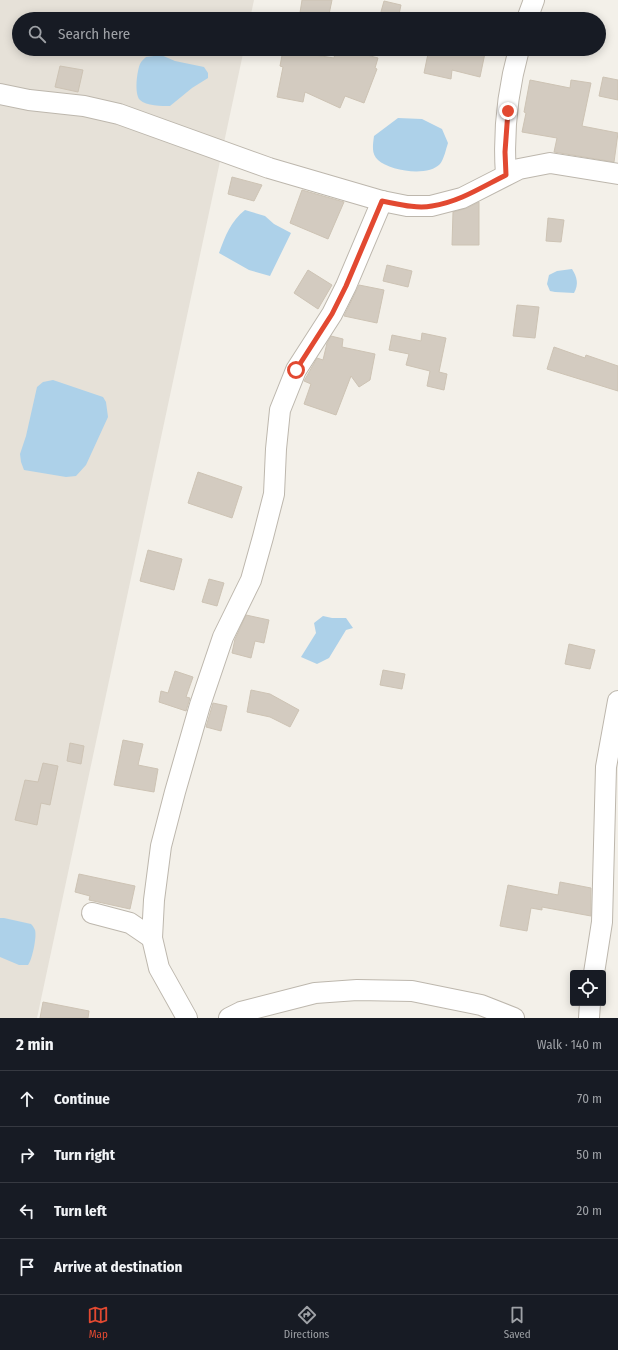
<!DOCTYPE html>
<meta charset="utf-8">
<style>
:root{--surface:#171b24;--page:#20242c;--text:#f1f3f6;--muted:#9ea1a6;--line:#363941;--accent:#e24931}
body{margin:0;font-family:"Fira Sans Condensed",sans-serif;background:var(--page);color:var(--text)}
.controls{position:absolute;right:12px;bottom:12px;display:grid;overflow:hidden;border-radius:4px;box-shadow:0 2px 10px #0003}
.controls button{width:36px;height:36px;display:grid;place-items:center;padding:0;border:0;border-bottom:1px solid var(--line);background:var(--surface);color:var(--text);font:20px sans-serif}
.stop{position:absolute;width:12px;height:12px;margin:-9px;border:3px solid #e24931;border-radius:50%;background:#fff}
.stop.end{background:#e24931;border-color:#fff;box-shadow:0 1px 4px #0008}
.list{margin:0;padding:0;list-style:none}
h2{display:flex;justify-content:space-between;align-items:center;height:52px;margin:0;padding:0 16px;font-size:17px}
h2 small{font-size:13px;font-weight:400;color:var(--muted)}
.list li{display:grid;grid-template-columns:26px 1fr auto;gap:12px;align-items:center;box-sizing:border-box;height:56px;padding:0 16px;border-top:1px solid var(--line)}
.list b{display:block;font-size:15px;white-space:nowrap}
.list em{font-size:13px;font-style:normal;color:var(--muted)}
.icon{flex:none;width:22px;height:22px;fill:none;stroke:currentColor;stroke-width:2;stroke-linecap:round;stroke-linejoin:round}
.map{position:relative;flex:none;width:618px;height:1018px;overflow:hidden}
.search{position:absolute;background:var(--surface);box-shadow:0 2px 10px #0003;left:12px;right:12px;top:12px;height:44px;display:flex;align-items:center;gap:10px;box-sizing:border-box;padding:0 14px;border-radius:22px;color:var(--muted);font-size:15px}
.sheet{height:276px;background:var(--surface)}
nav{display:flex;justify-content:space-around;align-items:center;box-sizing:border-box;height:56px;border-top:1px solid var(--line);background:var(--surface);font-size:11px;color:var(--muted)}
nav a{display:grid;justify-items:center;gap:2px}
nav .on{color:var(--accent)}
.map>svg:first-child{display:block}
.residential{fill:#e6e1d8}
.water{fill:#add1e9}
.building{fill:#d3cbc0;stroke:#cdc3b4}
.lines{fill:none;stroke-linecap:round;stroke-linejoin:round}
.street-casing{stroke:#bdb7ad;stroke-width:22}
.street{stroke:#fff;stroke-width:20}
.route{stroke:#e24931;stroke-width:5}
</style>
<div class="map">
<svg width="618" height="1018" viewBox="0 0 618 1018">
<rect width="100%" height="100%" fill="#f3f0e9"/>
<path class="residential" d="M0,0H254L250,19H19V49H244L37,1018H0Z"/>
<g class="water">
<path d="M161,55L175,61L204,67L208,73V78L192,88L170,106C162,106 146,106 140,100C134,94 137,71 140,64C141,61 144,59 146,57Z"/>
<path d="M398,118L422,119L442,129L448,143C446,149 444,159 440,164C428,177 390,171 378,160C371,154 373,144 374,136Z"/>
<path d="M245,210L265,216L274,224L291,233L270,276L249,270L219,253C225,236 231,221 245,210Z"/>
<path d="M572,269C577,277 579,284 574,293L555,292L550,291L547,284L549,275L557,271Z"/>
<path d="M53,380L103,397L106,402L108,417L86,465L76,476L66,477L24,470L21,462L20,454L26,436L37,387L43,382Z"/>
<path d="M323,616L332,618H346L353,628L346,630L329,658L317,664L301,657L316,633L314,623Z"/>
<path d="M0,918H4L31,924C33,926 34,928 35,930C37,937 32,960 28,965H19L0,957Z"/>
</g>
<g class="building">
<path d="M302,0H332L328,19H299Z"/>
<path d="M384,1L401,5L398,19H379Z"/>
<path d="M336,49H344L378,58L375,68L377,69L364,103L345,96L340,108L305,92L303,102L277,97L283,67L280,66L283,50L334,58Z"/>
<path d="M429,49H467L485,53L480,77L452,70L451,79L424,73Z"/>
<path d="M60,66L83,70L78,92L55,87Z"/>
<path d="M603,77L618,80V100L599,96Z"/>
<path d="M530,80L570,88L571,80L591,83L582,126L618,133L614,162L554,152L557,138L522,132L526,113L524,112Z"/>
<path d="M232,177L262,185L254,201L228,194Z"/>
<path d="M302,190L344,202L328,239L290,223Z"/>
<path d="M479,202V245H452L453,212L467,208Z"/>
<path d="M548,218L564,220L561,242L546,241Z"/>
<path d="M387,265L412,271L408,287L383,281Z"/>
<path d="M308,270L332,285L318,309L294,293Z"/>
<path d="M359,285L384,290L377,323L344,316Z"/>
<path d="M517,305L539,307L535,338L513,336Z"/>
<path d="M422,333L446,338L439,372L447,374L444,390L427,386L430,371L406,365L409,354L389,350L392,335L421,341Z"/>
<path d="M331,336L343,339L342,347L375,354L370,380L359,387L351,376L336,415L304,404L311,384L304,381L317,358L323,360L327,343Z"/>
<path d="M554,347L585,358L586,355L618,366V391L547,369Z"/>
<path d="M198,472L242,487L232,518L188,503Z"/>
<path d="M148,550L182,559L174,590L140,581Z"/>
<path d="M209,579L224,583L217,606L202,602Z"/>
<path d="M246,615L269,620L264,643L255,641L251,658L232,653L235,639Z"/>
<path d="M569,644L595,650L590,669L565,664Z"/>
<path d="M383,670L405,674L402,689L380,685Z"/>
<path d="M175,671L193,677L186,697L190,698L186,711L159,702L161,691L168,693Z"/>
<path d="M251,690L270,694L299,710L290,727L270,717L247,712Z"/>
<path d="M213,703L227,706L221,731L206,727Z"/>
<path d="M123,740L143,744L138,765L158,769L154,792L114,785Z"/>
<path d="M70,743L84,746L81,764L67,761Z"/>
<path d="M43,763L58,766L50,805L41,803L37,825L15,820L25,780L38,782Z"/>
<path d="M79,874L135,886L130,909L89,900L90,896L75,892Z"/>
<path d="M560,882L591,888V916L542,907V910L531,908L527,931L500,926L508,885L558,895Z"/>
<path d="M43,1002L89,1011L88,1018H40Z"/>
</g>
<g class="lines">
<defs>
<g id="street">
<path d="M527,19L534,0"/>
<path d="M0,94L29,100L84,106L119,114L269,168L382,201L407,206H431L462,198L519,169L550,163L618,174"/>
<path d="M506,175C503,134 508,89 519,49"/>
<path d="M92,913L130,923L152,938"/>
<path d="M594,973L602,922L606,767L618,701"/>
<path d="M187,1018L159,968L152,938L154,900L161,846L175,792L200,705L223,637L251,580L263,537L274,494L276,449L280,410L296,370L332,314L346,286L382,201"/>
<path d="M229,1018L241,1012L315,993L357,990L412,991L481,1005L514,1018"/>
<path d="M589,1018L590,1003"/>
</g>
</defs>
<use href="#street" class="street-casing"/>
<use href="#street" class="street"/>
</g>
<g class="lines">
<path class="route" d="M296,370L332,314L346,286L382,201C398,204 416,209 432,206C459,202 482,187 506,175L505,152L508,111"/>
</g>
</svg>
<div class="controls">
<button><svg class="icon" aria-label="locate" viewBox="0 0 24 24"><circle cx="12" cy="12" r="6"/><path d="M12 2v4M12 18v4M2 12h4M18 12h4"/></svg></button>
</div>
<div class="stop" style="left:296px;top:370px"></div>
<div class="stop end" style="left:508px;top:111px"></div>
<div class="search"><svg class="icon" aria-label="search" viewBox="0 0 24 24"><circle cx="10" cy="10" r="6"/><path d="M15 15l6 6"/></svg>Search here</div>
</div>
<section class="sheet">
<h2>2 min<small>Walk · 140 m</small></h2>
<ul class="list">
<li><svg class="icon" aria-label="ahead" viewBox="0 0 24 24"><path d="M12 20V5M6 11l6-6 6 6"/></svg><div><b>Continue</b></div><em>70 m</em></li>
<li><svg class="icon" aria-label="right" viewBox="0 0 24 24"><path d="M7 20v-9h11M14 6l5 5-5 5"/></svg><div><b>Turn right</b></div><em>50 m</em></li>
<li><svg class="icon" aria-label="left" viewBox="0 0 24 24"><path d="M17 20v-9H6M10 6l-5 5 5 5"/></svg><div><b>Turn left</b></div><em>20 m</em></li>
<li><svg class="icon" aria-label="arrive" viewBox="0 0 24 24"><path d="M6 21V4h12l-3 4 3 4H6"/></svg><div><b>Arrive at destination</b></div></li>
</ul>
</section>
<nav>
<a class="on"><svg class="icon" aria-label="map" viewBox="0 0 24 24"><path d="M3 6l6-2 6 2 6-2v14l-6 2-6-2-6 2zM9 4v14M15 6v14"/></svg>Map</a>
<a><svg class="icon" aria-label="directions" viewBox="0 0 24 24"><path d="M12 3l9 9-9 9-9-9zM9 14v-3h6M13 9l2 2-2 2"/></svg>Directions</a>
<a><svg class="icon" aria-label="saved" viewBox="0 0 24 24"><path d="M7 4h10v16l-5-4-5 4z"/></svg>Saved</a>
</nav>
